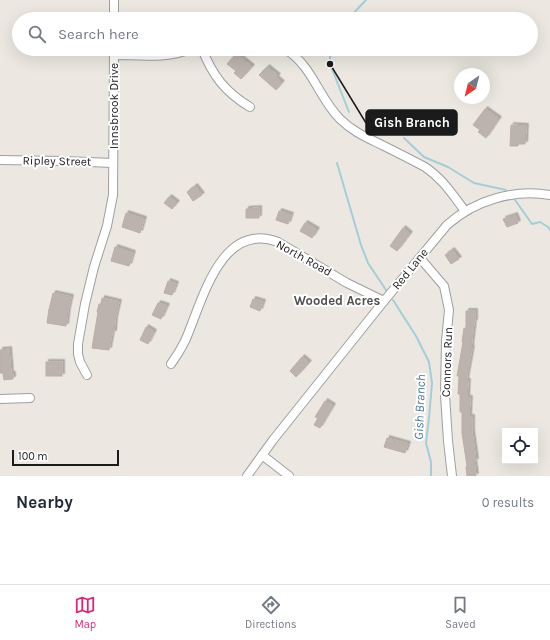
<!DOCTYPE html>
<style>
:root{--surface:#fff;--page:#f2f2f3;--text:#1f2937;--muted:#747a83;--line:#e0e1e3;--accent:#db2777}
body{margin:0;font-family:Karla,sans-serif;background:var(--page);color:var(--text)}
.controls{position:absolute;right:12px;bottom:12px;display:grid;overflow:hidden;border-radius:0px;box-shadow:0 4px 16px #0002}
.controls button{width:36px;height:36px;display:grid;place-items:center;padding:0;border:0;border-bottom:1px solid var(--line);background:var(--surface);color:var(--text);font:20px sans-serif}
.compass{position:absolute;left:454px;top:68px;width:36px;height:36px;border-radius:50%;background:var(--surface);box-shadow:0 4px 16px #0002;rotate:215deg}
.scale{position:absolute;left:12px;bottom:10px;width:107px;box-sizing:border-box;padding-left:4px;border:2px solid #1b1b1b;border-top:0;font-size:11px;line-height:14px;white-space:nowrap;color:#1b1b1b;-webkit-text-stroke:3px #fff;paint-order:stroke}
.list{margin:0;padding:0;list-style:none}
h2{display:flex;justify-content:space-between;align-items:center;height:52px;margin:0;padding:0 16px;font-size:17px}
h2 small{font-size:13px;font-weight:400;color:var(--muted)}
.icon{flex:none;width:22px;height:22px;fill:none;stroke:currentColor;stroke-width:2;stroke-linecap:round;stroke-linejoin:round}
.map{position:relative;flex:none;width:550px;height:476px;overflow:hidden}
.search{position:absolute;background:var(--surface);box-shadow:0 4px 16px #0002;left:12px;right:12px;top:12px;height:44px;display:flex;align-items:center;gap:10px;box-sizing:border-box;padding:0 14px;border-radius:22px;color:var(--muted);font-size:15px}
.sheet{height:108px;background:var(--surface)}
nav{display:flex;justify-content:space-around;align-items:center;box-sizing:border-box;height:56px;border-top:1px solid var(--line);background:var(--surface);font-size:11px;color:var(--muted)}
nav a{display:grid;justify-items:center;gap:2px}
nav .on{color:var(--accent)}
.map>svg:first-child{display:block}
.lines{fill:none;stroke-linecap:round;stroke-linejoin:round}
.stream{stroke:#a4ced7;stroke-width:2}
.building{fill:#bcb3ae;stroke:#bcaea5;filter:url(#shadow)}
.minor-casing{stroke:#9f9f9f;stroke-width:10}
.minor{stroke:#fff;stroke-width:8}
.labels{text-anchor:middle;stroke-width:4;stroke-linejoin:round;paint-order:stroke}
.street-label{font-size:12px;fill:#1b1b1b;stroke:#fff}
.neighbourhood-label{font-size:13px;font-weight:bold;fill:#4e4e4e;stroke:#fff}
.water-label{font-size:13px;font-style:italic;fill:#4d789c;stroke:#fff}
.leader{fill:none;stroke:#1b1b1b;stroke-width:1.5}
.callout-dot{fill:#1b1b1b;stroke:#fff;stroke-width:1.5}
.callout{fill:#1b1b1b;stroke:#1b1b1b;stroke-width:1.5}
.callout-label{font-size:13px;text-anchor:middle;font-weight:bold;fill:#fff}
</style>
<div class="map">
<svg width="550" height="476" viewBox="0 0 550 476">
<defs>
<filter id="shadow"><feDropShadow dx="2.5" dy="-2.5" stdDeviation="0" flood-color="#0004"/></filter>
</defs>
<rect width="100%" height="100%" fill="#ece8e1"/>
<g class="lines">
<g class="stream">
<path d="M348,19L366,0"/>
<path d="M330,49V64L349,112"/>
<path d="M404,138L424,157L448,167L474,183L506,190"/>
<path d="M337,163L361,245L368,263L386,290"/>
<path d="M515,200L532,224L540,222L548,227L550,230"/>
<path d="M393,300L416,336L429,362L432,383L429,418L426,443L431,462V476"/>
</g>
</g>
<g class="building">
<path d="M236,54L252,67L241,79L234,73L236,71L227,64Z"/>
<path d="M267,67L278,76L276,78L282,83L276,90L259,75Z"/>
<path d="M485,109L499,119L486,138L478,132L480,130L473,125Z"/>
<path d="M511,125L526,126L525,144H518V146H510Z"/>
<path d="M195,186L202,195L193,201L187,192Z"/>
<path d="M169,197L177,203L172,209L164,203Z"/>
<path d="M259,208V218H246V209Z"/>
<path d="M279,211L291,215L288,224L276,220Z"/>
<path d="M126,213L144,219L140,233L122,227Z"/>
<path d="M515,215L518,223L507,227L503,219Z"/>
<path d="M305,223L317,230L312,238L300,231Z"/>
<path d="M403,228L410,234L397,251L390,246Z"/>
<path d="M115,247L133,253L129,266L111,261Z"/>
<path d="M452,250L459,259L451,264L445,255Z"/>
<path d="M168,281L176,284L172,295L164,293Z"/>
<path d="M53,293L71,297L68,310L66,326L47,323L49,309V310Z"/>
<path d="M102,298L119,302L115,319L114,333H112L109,350L92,348L98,312H97L99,304H101Z"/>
<path d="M253,299L263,302L260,311L250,307Z"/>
<path d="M158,303L167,306L161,319L152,315Z"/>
<path d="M466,311H475V322H474L471,348H472L466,381H468L467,398H470L469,417H472V432L476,461H474L476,476H467L466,467L467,466L462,433V412H460V394H458L459,376H457L463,342H462L464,328L466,329Z"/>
<path d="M146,327L154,332L148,344L140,340Z"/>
<path d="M9,349L11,374H13V379L4,380L3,373H0V350Z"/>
<path d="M302,357L309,363L296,377L290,371Z"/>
<rect x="46" y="362" width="16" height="14"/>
<path d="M325,401L333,406L320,428L314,425L318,418L315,417Z"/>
<path d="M387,438L408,444L405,453L384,447Z"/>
</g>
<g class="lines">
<defs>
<g id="minor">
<path d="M114,19V0"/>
<path d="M202,49C213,76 225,92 250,107"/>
<path d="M285,49C313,66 318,97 340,119C353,132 368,138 384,146C398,153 412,160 425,167C443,179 452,194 465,211"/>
<path d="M114,55C137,55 169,59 190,49"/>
<path d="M0,160L64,161L113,163"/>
<path d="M420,258L444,286L449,310L446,341L445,395L448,441L452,476"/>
<path d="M171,364C176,357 181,349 185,341C202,303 220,220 278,242L347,283L384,301"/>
<path d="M87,375L80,362L78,354V344L85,304L94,267L107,226L113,195L114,49"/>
<path d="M0,399L30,398"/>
<path d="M262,455L289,476"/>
<path d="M247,476L273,440L384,301L447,225C475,200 514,189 550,195"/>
</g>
</defs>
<use href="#minor" class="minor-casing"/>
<use href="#minor" class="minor"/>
</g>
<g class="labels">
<g class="street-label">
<text transform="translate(114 106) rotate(-90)" y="4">Innsbrook Drive</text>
<text transform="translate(57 161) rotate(1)" y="4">Ripley Street</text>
<text transform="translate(304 258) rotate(29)" y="4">North Road</text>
<text transform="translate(410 269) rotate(-51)" y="4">Red Lane</text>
<text transform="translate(447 362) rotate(-88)" y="4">Connors Run</text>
</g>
<g class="neighbourhood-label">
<text x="337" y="305">Wooded Acres</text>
</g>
<g class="water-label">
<text transform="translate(419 407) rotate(-88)" y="5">Gish Branch</text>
</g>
</g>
<path class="leader" d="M330 64L366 123"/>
<circle class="callout-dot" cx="330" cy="64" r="4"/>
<rect class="callout" x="366" y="110" width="91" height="25" rx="4"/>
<g class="callout-label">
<text x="412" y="127">Gish Branch</text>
</g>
</svg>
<div class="controls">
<button><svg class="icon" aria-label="locate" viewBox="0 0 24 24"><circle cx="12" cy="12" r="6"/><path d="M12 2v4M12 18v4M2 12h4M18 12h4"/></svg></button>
</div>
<svg class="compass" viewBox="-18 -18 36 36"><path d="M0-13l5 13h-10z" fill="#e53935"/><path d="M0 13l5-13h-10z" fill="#747a83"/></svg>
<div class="scale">100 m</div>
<div class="search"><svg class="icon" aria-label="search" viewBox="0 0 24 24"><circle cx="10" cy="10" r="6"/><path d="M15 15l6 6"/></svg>Search here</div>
</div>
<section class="sheet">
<h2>Nearby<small>0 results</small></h2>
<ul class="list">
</ul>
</section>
<nav>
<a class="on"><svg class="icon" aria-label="map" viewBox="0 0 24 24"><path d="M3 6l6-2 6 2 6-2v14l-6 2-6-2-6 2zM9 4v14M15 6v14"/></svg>Map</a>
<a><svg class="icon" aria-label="directions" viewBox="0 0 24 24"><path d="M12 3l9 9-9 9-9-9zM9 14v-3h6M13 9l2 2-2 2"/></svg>Directions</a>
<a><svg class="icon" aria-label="saved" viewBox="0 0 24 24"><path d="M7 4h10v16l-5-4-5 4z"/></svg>Saved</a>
</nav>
